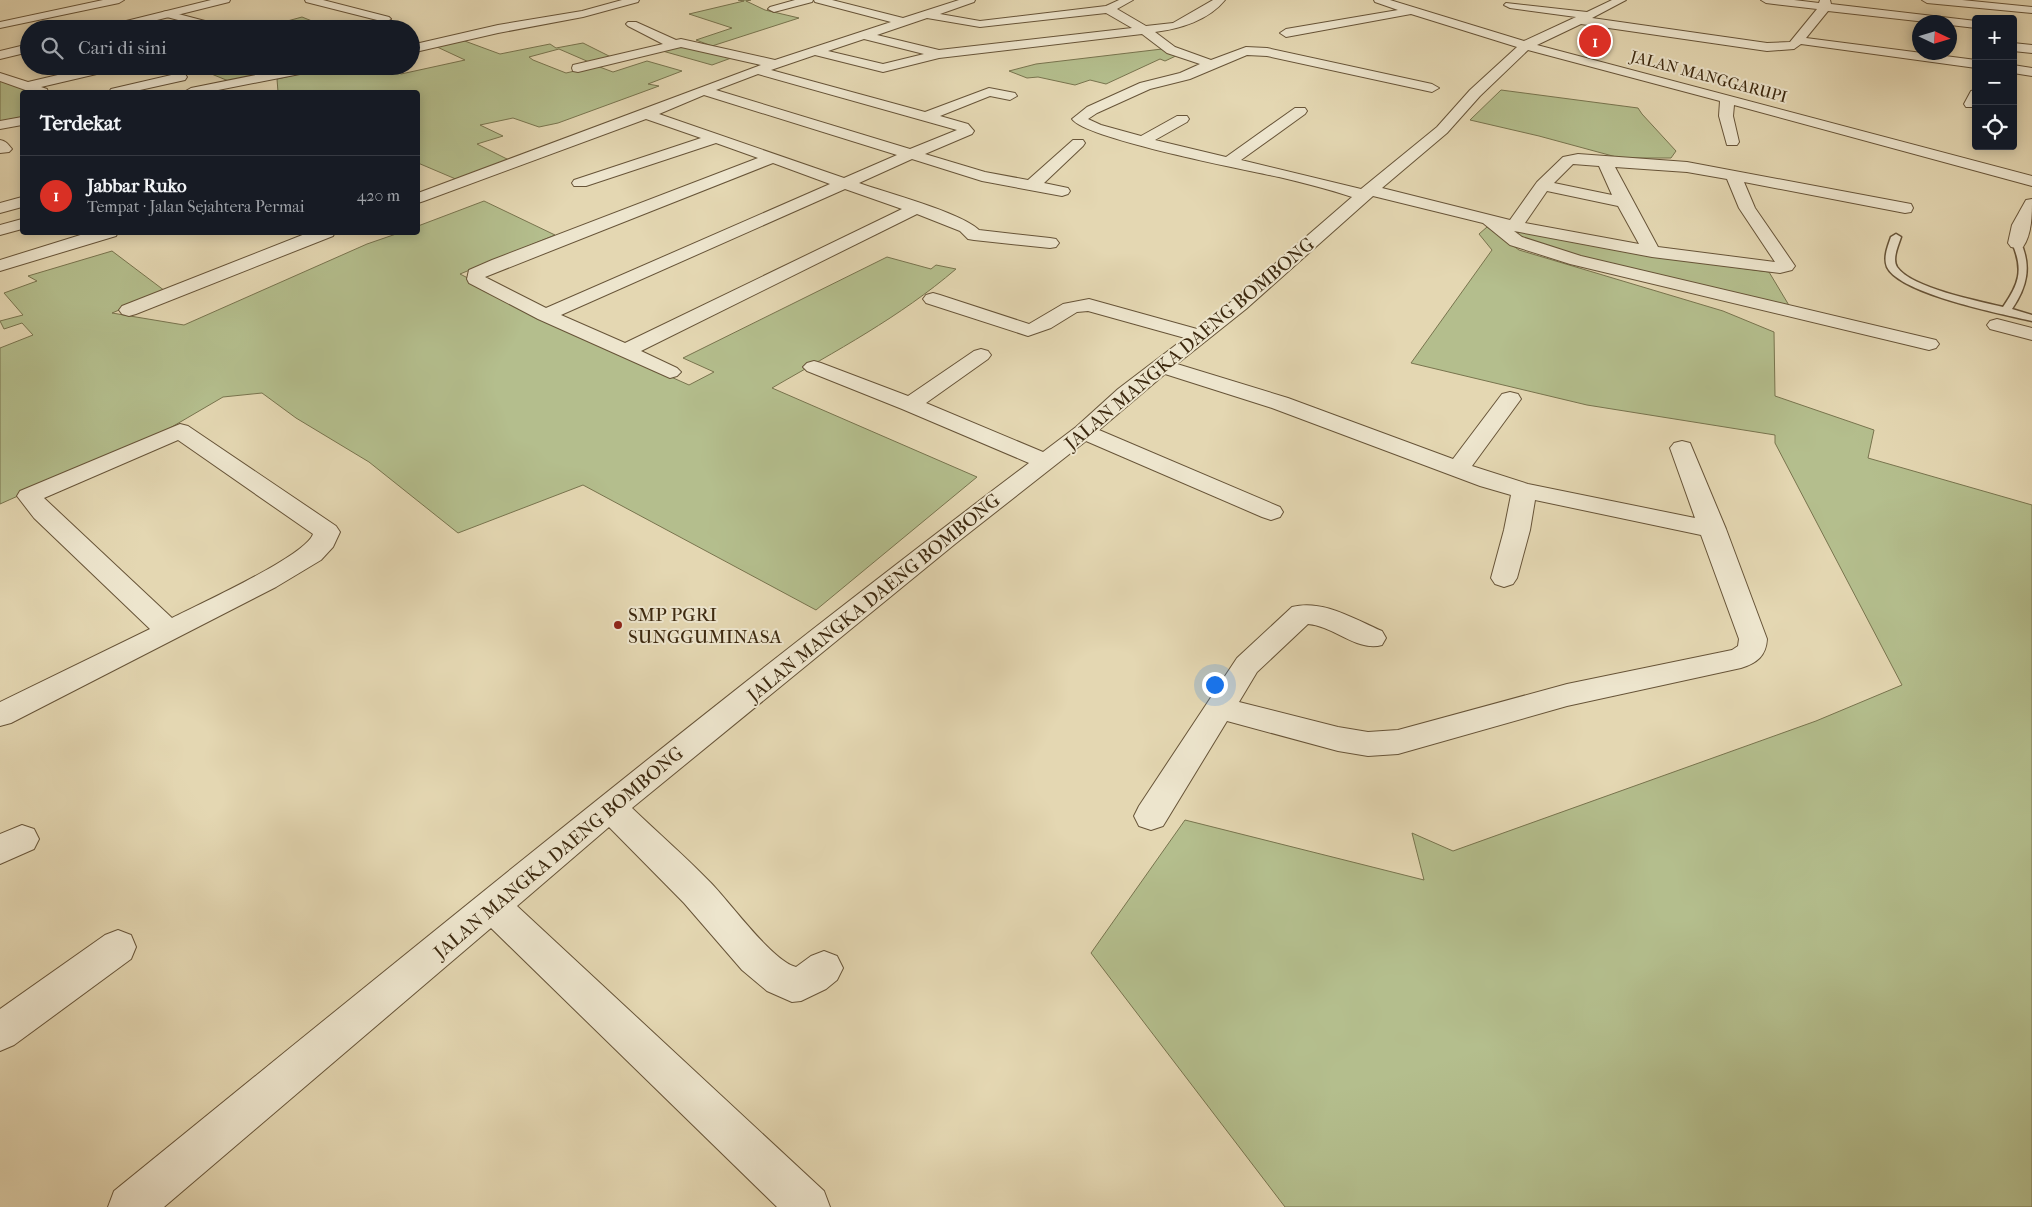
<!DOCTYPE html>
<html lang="id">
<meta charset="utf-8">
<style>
:root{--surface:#171b24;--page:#242831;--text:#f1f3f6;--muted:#9ea1a6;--line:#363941;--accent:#d93025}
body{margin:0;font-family:"IM FELL French Canon",serif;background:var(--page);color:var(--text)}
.controls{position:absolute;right:15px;top:15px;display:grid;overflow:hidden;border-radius:5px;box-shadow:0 2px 12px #0003}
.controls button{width:45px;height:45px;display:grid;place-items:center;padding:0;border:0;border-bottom:1px solid var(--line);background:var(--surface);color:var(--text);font:25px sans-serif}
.compass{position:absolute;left:1912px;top:15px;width:45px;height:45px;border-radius:50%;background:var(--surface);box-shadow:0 2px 12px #0003;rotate:94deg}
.you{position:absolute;left:1214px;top:684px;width:18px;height:18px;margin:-12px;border:4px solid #fff;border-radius:50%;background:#1a73e8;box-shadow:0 0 0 8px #1a73e833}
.badge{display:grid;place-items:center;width:32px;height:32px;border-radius:50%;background:var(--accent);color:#fff;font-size:16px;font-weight:700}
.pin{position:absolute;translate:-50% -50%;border:2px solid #fff;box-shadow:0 1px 5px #0006}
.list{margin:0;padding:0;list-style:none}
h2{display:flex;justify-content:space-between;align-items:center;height:65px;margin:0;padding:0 20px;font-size:21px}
h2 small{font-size:16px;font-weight:400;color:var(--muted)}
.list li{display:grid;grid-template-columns:32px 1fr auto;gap:15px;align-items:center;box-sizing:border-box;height:80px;padding:0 20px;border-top:1px solid var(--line)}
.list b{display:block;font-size:19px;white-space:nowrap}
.list p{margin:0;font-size:16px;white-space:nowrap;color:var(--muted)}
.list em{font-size:16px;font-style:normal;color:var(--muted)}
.icon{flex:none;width:28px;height:28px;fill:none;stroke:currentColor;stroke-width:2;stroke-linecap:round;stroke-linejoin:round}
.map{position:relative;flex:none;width:2032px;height:1207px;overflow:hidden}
.search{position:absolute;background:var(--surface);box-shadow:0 2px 12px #0003;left:20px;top:20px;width:400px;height:55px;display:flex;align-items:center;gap:12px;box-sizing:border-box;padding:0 18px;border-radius:28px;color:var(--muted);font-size:19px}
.panel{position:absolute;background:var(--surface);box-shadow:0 2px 12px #0003;left:20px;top:90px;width:400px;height:145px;border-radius:5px}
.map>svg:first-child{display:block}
.green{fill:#b4be8d;stroke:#78744e}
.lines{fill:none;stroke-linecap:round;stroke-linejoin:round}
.service-casing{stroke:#675438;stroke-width:3}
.minor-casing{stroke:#675438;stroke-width:2}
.tertiary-casing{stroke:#675438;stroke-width:2}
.service{fill:#ede5cd;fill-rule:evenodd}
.minor{fill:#ede5cd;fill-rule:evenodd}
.tertiary{fill:#ede5cd;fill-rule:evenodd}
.poi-dot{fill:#8f2418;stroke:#ede5cd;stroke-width:2}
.labels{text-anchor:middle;stroke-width:4;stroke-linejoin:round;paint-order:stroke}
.far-street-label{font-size:16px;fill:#3d290f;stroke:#ede5cd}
.street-label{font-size:19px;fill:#3d290f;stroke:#ede5cd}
.poi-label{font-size:19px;fill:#3d290f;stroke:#ede5cd;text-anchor:start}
</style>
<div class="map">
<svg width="2032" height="1207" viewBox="0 0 2032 1207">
<rect width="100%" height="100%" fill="#e4d7b2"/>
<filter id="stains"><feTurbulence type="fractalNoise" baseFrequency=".004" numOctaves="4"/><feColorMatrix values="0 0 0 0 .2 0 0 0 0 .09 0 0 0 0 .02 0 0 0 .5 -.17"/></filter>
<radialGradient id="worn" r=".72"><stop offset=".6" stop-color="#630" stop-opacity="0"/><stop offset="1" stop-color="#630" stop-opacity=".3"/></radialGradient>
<g class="green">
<path d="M738,0H751L746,1L765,10L799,18L712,46L696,40L732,28L689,14L744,1Z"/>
<path d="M302,17L332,29H258Z"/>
<path d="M462,40L500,54L550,44L556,48L583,43L611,57L589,62L559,49L529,57L533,60L566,73L597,66L613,72L647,61L682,71L648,84L659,86L558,123L539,127L513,118L480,125L503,136L477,144L511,161L458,180L418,163V92H278L277,79L335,66H360L372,74L394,70L401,74L465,60L435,46Z"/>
<path d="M685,45L734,57L712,65L659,50Z"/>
<path d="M1162,49L1178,55L1165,61L1160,59L1106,84L1090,80L1075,85L1038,77L1027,78L1009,71L1036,64Z"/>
<path d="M192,66H246L268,76L231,82Z"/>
<path d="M0,80L30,92H22V119L0,123Z"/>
<path d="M1501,90L1638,108L1642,114L1676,151L1671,158H1620L1539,136L1470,120Z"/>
<path d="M484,201L555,235L460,274L597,344L689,385L714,372L683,358L887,257L931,269L936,265L956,269C900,317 836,351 772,388L977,477L816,610L583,485L458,533L369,462L296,418L262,393L223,397L170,428L0,504V348L33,335L22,323L4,329L0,321L23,315L4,293L37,281L28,276L112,251L165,291L112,313L184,325L367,244L399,233L418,232V226Z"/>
<path d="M1487,227L1519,250L1723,311L1774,332L1775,396L1874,430L1868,458L2032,505V1207H1285L1091,953L1185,820L1424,880L1412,833L1453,851L1816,721L1902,685L1775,443V435L1587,405L1411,363L1492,250L1479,234Z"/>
<path d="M1504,227L1647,255L1769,272L1793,312L1707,293L1525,241Z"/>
</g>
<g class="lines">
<defs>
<path id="service" d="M1896,234L1901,237C1898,246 1892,259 1897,267C1911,288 1979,301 2003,307C2019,284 2024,270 2012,243L2014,241H2020C2032,266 2027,287 2012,309L2032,315V321C2002,314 1900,294 1887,267C1883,257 1888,246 1891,237Z"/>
<g id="minor">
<path d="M103,0H124L119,3L0,28V22Z"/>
<path d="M305,0H323L389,17L391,19L385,22L306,2Z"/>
<path d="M622,0H639L638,2L583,17L498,33L411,53V45L498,25L582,11Z"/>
<path d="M795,0H813L812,2L774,12L768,9L770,7Z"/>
<path d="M814,0H832L903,18L959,0H975L974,2L940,14L980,21L1106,6L1119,0H1133L1117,9L1146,26L1173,23L1213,0H1225C1209,20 1180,29 1155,32L1175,47L1211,60L1246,47L1267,48L1432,84L1439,88L1432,92L1267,56L1247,55L1190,79L1150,89L1097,113L1088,119L1101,125L1141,136L1177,116H1187L1189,119L1187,122L1155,140L1226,157L1295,108H1305L1307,111L1305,114L1241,160L1361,189L1437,127L1470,90L1517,47L1411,14L1286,37L1280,33L1286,29L1398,10L1375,2L1374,0H1390L1524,41L1576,17L1510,8L1504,5L1506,3L1587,12L1612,0H1626L1592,18L1767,43L1790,42L1817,9L1766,3L1761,0H1794L1819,3L1820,0H1830L1831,4L1976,21V28L1950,25V22H1926L1828,11L1806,38L1976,60V68L1801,44L1794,49L1767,51L1581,24L1537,45L2032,176V186L1734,105L1733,116L1739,142L1737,145H1727L1719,116L1720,101L1528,50L1480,96L1447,133L1382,188L1510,220L1537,182L1563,157L1578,154L1687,162L1911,204L1913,208L1911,212L1905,213L1744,182L1755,208L1795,266L1792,270L1780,273L1652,257L1514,231L1522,237L1581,256L1936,340L1939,344L1936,348L1929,350L1570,264L1510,245L1483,223L1373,196L1246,309L1177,364L1288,398L1453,459L1502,394L1510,392L1518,394L1521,399L1472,466L1528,484L1695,518L1670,448L1674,443L1682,441L1690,443L1726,529L1767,639C1766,656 1757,663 1741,668L1567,706L1398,754L1368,756L1338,751L1227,721L1163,826L1151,830L1139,826L1134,816L1139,806L1237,658L1292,607C1323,599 1354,619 1382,631L1386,638L1382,645C1357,652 1334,626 1308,624L1257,672L1239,702L1338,727L1368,732L1398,730L1567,684L1732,650L1738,646L1739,639L1701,535L1535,500L1530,530L1517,578L1513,584L1504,587L1495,584L1491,578L1504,530L1511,495L1480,486L1272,408L1165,374L1099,430L1280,507L1283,512L1280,517L1271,520L1262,517L1086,441L955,544L632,808C658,833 685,856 710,882C729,901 772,961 796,967L811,956L824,951L837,956L843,968L837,980L826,989L801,1001L792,1002L767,991L742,970L684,903L609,827L517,906L824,1191L830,1207H777L491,928L164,1207H108L114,1191C417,945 718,698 1029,463L902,409L807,371L803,367L807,363L814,361L821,363L908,396L974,351L981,349L988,351L991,355L988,359L926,403L1043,452L1076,427L1118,389L1185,338L1088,311L1077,312L1051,328L1028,336L926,303L923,299L926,295L933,293L940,295L1029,324L1063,304L1089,299L1197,329L1232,301L1352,197C1328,189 1304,183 1279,177C1246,170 1086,139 1072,119L1087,107L1140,83L1180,73L1200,64L1167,53L1142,34L939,58L883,72L815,55L771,70L925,112L989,88L1015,93L1017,96L1010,100L990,96L940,116L968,124L974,131L972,134L925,154L985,172L1028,180L1073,140H1083L1085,143L1083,146L1044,183L1068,188L1070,191L1068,194L1062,196L982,181L912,159L859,183C887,193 960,212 979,230L1050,238L1056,239L1059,243L1056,247L1050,248L974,240L968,239L960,231L917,214L641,351L677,368L681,372L677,376L670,378L538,319L469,283L467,279L469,270L492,260L758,158L716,143L586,186H574L572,183L574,180L701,138L646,119L424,201L418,203V193L761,65L681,47L578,72L573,71L572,68L573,65L663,44L628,26L626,24L628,22H636L676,40L681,39L775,60L891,22L815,2ZM1106,13L1132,28L939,50L877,35L927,18L980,27ZM864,39L924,54L883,64L828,51ZM758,74L957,130L910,149L716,90ZM704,95L897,155L844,178L659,114ZM773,163L830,184L546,308L485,277ZM1573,164L1599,166L1612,195L1554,183ZM1615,167L1687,172L1727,179L1739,208L1775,262L1658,247ZM845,189L902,209L625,343L561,315ZM1547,191L1618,206L1639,244L1525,223Z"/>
<path d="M1922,0H1962L2032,7V13L1927,3Z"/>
<path d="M167,11L205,21L207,23L201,26L163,16L161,14L163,12Z"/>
<path d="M2013,43L2032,45V53L2013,51Z"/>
<path d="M2013,65L2032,68V76L2013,73Z"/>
<path d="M96,66H119L118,69L41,87L47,89L48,92H31L0,81V73L28,82Z"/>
<path d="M300,66H326L320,70L208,92H184L191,88Z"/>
<path d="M180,73L185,74L187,77L185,80L131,92H109L111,89Z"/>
<path d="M1976,90V107H1966L1964,104L1971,91Z"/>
<path d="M22,117V125L0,129V121Z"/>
<path d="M0,140C6,141 8,144 12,149L9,152L0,153Z"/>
<path d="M22,197V207L0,213V203Z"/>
<path d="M2032,199C2032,214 2032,234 2023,247L2017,248L2011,247L2008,243L2012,225L2026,200Z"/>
<path d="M22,219V229L0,235V225Z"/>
<path d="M90,232H118L116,236L0,271V260Z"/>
<path d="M310,232H335L333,236L136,314L129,316L122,314L119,310L122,306Z"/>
<path d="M1997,319L2032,328V340L1990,329L1987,325L1990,321Z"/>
<path d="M180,424L188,426L336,526L340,532L333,547L321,560L276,587L11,723L0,726V702L150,629L34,518L17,496L20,491ZM178,440L313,534C306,556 197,605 172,618L44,498Z"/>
<path d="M22,825L34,829L39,839L34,849L0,864V834Z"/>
<path d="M118,930L131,935L136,947L131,959L14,1045L0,1051V1009L105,935Z"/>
</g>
<g id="tertiary">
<path d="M211,0H230L229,2L121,29H100L102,27Z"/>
<path d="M29,44V52L0,59V51Z"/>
</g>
</defs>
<use href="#service" class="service-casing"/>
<use href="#minor" class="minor-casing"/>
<use href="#tertiary" class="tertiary-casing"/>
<use href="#service" class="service"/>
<use href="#minor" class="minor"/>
<use href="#tertiary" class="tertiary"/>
</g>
<circle class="poi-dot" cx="618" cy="625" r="5"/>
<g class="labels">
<g class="far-street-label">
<text transform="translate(1709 76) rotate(15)" y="6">JALAN MANGGARUPI</text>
</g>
<g class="street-label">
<text transform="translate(1189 343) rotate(-40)" y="7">JALAN MANGKA DAENG BOMBONG</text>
<text transform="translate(873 597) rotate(-39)" y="7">JALAN MANGKA DAENG BOMBONG</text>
<text transform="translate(558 852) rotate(-40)" y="7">JALAN MANGKA DAENG BOMBONG</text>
</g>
<g class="poi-label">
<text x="628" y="621">SMP PGRI<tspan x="628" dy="22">SUNGGUMINASA</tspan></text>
</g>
</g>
<rect width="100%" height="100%" filter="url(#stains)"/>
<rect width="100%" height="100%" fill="url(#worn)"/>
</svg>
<div class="controls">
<button>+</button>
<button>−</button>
<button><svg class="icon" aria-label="locate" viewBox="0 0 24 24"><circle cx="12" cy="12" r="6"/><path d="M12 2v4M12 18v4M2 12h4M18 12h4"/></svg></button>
</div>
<svg class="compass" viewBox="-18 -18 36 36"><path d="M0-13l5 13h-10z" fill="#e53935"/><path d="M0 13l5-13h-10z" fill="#9ea1a6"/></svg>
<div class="you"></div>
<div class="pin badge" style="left:1595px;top:41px">1</div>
<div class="search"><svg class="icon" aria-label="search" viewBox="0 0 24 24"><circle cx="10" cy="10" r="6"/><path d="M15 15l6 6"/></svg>Cari di sini</div>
<section class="panel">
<h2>Terdekat<small></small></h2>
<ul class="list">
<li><span class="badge">1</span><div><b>Jabbar Ruko</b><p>Tempat · Jalan Sejahtera Permai</p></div><em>420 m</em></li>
</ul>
</section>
</div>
